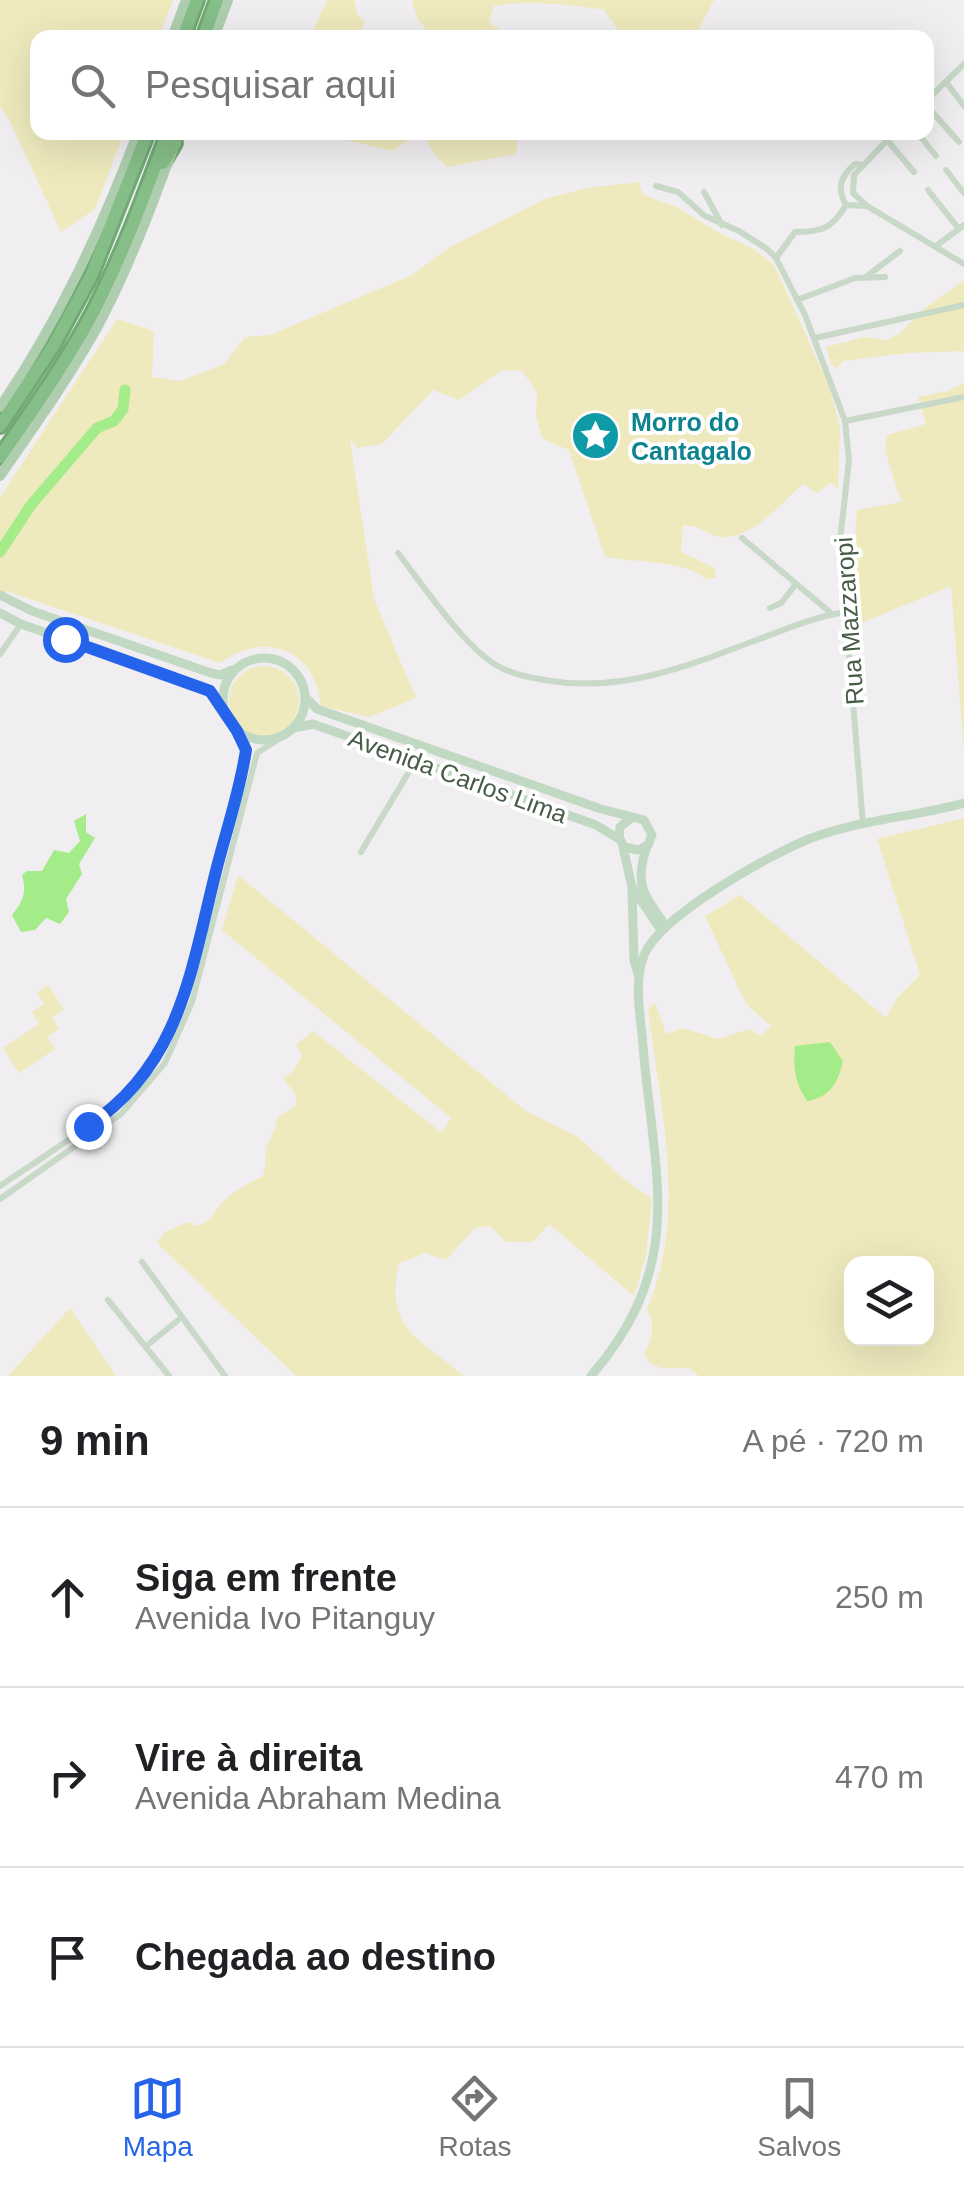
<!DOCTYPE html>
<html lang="pt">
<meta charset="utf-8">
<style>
:root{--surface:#fff;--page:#f6f6f6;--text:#202124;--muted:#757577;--line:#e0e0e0;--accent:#2563eb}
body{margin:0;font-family:Arial,sans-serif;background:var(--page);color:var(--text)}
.controls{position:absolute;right:30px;bottom:30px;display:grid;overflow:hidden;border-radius:20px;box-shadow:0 10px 40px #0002}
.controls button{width:90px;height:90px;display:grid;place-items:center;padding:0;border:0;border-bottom:2px solid var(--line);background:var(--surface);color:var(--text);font:50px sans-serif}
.stop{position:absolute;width:30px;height:30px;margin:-22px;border:8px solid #2563eb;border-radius:50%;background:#fff}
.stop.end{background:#2563eb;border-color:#fff;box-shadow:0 2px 10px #0008}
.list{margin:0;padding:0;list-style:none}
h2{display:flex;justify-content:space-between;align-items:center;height:130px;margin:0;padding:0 40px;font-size:42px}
h2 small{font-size:32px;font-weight:400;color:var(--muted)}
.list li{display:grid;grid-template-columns:65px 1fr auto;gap:30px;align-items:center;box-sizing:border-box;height:180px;padding:0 40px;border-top:2px solid var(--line)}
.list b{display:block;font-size:38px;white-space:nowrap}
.list p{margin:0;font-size:32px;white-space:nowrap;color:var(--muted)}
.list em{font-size:32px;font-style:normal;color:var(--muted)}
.icon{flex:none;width:55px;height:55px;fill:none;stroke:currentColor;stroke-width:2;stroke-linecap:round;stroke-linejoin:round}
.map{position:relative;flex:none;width:964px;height:1376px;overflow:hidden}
.search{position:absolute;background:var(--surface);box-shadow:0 10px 40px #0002;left:30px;right:30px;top:30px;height:110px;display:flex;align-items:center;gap:25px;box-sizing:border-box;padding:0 35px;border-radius:20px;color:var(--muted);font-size:38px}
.sheet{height:670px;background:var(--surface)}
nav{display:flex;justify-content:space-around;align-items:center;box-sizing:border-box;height:140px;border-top:2px solid var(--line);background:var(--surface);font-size:28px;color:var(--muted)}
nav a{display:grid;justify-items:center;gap:5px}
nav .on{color:var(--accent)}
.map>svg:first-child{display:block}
.green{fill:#efeabd;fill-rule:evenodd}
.water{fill:#a4ec8a}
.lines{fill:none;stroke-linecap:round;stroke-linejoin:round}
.river{stroke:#a4ec8a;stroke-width:11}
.highway-casing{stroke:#71a974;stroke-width:18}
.street{stroke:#c8d9c8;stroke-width:6}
.secondary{stroke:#c1d8c2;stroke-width:9}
.primary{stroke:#aeceaf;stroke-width:10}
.highway{stroke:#86be88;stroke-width:12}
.route{stroke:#2563eb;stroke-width:12}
.labels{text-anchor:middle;stroke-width:8;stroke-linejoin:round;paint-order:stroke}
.culture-label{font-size:25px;font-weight:bold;fill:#0d838f;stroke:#fff;text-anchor:start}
.street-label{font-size:25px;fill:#475c47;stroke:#fff}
</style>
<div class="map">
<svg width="964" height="1376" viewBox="0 0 964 1376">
<rect width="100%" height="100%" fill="#f0eef1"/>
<g class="green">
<path d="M0,0H173L159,37L38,38V132L124,133L95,209L61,232L9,119L0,107Z"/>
<path d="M327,0H354L357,14L365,21L361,32L367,37H310Z"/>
<path d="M412,0H714L695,37H623L604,10C567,4 529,0 494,6L489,22L511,37L411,38L422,37L425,27L418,20Z"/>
<path d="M338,133H408V141L392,151L343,139Z"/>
<path d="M423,133H518L516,154L447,167L435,155Z"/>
<path d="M639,182L643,195L677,207L721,234L754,249L774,265L830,388L840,427L838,488L831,483L817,493L803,484C781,503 752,540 721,537C706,535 702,526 683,525L681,552L715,568L716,577L707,580C683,559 637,563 605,557L569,450L543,439L536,417L537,392L522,371L502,370L459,400L433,390L382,444L358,448L350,439L374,599L416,698L369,717L321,706C315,649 266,630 220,663L6,591L0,599V497L117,319L154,331L152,377L181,381L224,364L245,337L270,335L412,275L450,247L545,199L586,188Z"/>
<path d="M964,280V351L908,353L843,361L837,369L831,364L826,347L864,337L886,340L899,334L924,309Z"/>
<path d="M964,383V751L951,586L857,625L854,556L857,510L901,502L885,450L887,435L926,424L918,397L947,391Z"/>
<circle cx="264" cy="701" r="35"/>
<path d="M964,818V1376H699L689,1368C672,1368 652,1373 644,1354C653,1339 655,1325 647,1309C688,1215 660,1106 648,1009L655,1002L666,1034L683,1028L718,1039L750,1029L761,1036L771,1026L746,1004L705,916L740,895L886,1018L897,998L920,975L877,839ZM852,1264H926V1338H852Z"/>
<path d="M238,875L526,1111L578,1137L623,1178L652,1199L646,1255L634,1296L549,1224L533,1242H506L490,1226L475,1228L446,1260L425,1253L399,1263C384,1330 419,1337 464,1376H296L157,1243L165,1232L188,1222L197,1226C212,1220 211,1216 220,1205C230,1193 248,1183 262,1177C268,1165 263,1155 268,1143C272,1134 275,1129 277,1118L297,1105L295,1093L283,1079L294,1070L302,1055L296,1045L313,1031L442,1133L451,1118L222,930Z"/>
<path d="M48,985L64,1009L52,1017L59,1029L47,1037L55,1049L19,1073L3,1048L39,1024L32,1012L44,1004L37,993Z"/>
<path d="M70,1308L116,1376H8Z"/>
</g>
<g class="water">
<path d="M86,814V832L95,838L79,864L82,874L66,899L69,912L60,924L46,918L35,930L21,932L12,915C23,901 27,893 22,875L27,871H42L54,850L69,853L80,841L74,821Z"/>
<path d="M830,1042L843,1061C838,1083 830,1097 807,1101C795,1083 793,1068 795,1046Z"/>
</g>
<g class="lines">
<path class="river" d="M0,552L31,505L97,428L114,421L123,409L125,390"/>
<defs>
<g id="highway">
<path d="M183,38L197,0"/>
<path d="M203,38L217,0"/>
<path d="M163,163L175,143"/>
<path d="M0,426L53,346L91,276L148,132"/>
<path d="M0,457C32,410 66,363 93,312C123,254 145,194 168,132"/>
</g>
</defs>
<use href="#highway" class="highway-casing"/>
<g class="street">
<path d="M946,82L964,106"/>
<path d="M926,101L964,64"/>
<path d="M926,105L959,142"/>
<path d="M895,132L854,175L853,193L867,206L964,264"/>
<path d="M917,132L936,156"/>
<path d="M887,140L914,172"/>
<path d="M946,170L964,193"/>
<path d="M656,186L678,192L705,216L739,231L767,249L776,258L805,315L845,421L849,460L840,541L842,569L863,824"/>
<path d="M928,190L959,229"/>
<path d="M704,192L722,225"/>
<path d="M846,205C836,188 841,176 855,164L864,165"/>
<path d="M936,246L964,225"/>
<path d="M776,258L795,232C821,232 832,229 846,205L866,206"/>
<path d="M867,276L900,251"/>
<path d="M797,300L855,278L885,277"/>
<path d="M815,338L964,305"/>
<path d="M845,421L964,397"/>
<path d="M742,538L831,613"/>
<path d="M398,553C423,585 460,641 493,663C509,674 531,678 551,681C621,692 686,667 751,642C782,631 812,617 846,612"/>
<path d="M770,608L781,603L796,584"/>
<path d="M0,654L21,624"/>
<path d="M361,852L416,760"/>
<path d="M0,1186C75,1135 156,1091 184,998L244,761L245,747L237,731"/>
<path d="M0,1199L121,1114L165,1063L192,1002L257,753L282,737"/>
<path d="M142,1262L225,1376"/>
<path d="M108,1300L169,1376"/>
<path d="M146,1346L182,1317"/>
</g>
<g class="secondary">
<path d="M0,595L32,611L211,673L220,675L232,670"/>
<path d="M0,613L21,624L205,688L214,694L220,706"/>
<circle cx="264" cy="699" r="41"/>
<path d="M306,698L317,709L601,809L644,820L652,835L648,845L639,850L624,847L619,837L620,827L631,818"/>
<path d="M294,728L313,724L596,825L619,839"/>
<path d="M647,846C634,885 643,893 665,925"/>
<path d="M623,847L632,887L661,930"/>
<path d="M632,890L634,960L638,974"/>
<path d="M591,1376C688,1263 654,1178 643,1046C641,1017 633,983 644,955C660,916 769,855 809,839C858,820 913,817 964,803"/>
</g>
<g class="primary">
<path d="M172,38L186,0"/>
<path d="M214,38L228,0"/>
<path d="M0,407C59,320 101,230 138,132"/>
<path d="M0,476C34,427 69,378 98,326C131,264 155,198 179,132"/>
</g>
<use href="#highway" class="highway"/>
</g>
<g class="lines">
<path class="route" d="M65,639L210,691L237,731L246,750C240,791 226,831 216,871C191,970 180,1066 88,1126"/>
</g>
<defs>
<symbol id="sight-disc" viewBox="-11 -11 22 22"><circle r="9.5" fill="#0f9aa8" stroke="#fff"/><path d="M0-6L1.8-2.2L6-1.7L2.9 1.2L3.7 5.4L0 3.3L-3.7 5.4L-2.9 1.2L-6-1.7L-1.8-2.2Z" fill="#fff"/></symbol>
</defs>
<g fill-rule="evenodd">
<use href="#sight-disc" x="568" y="408" width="55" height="55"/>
</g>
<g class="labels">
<g class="culture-label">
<text x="631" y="431">Morro do<tspan x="631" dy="29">Cantagalo</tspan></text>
</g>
<g class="street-label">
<text transform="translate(849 621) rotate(-94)" y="9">Rua Mazzaropi</text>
<text transform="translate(458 776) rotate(20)" y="9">Avenida Carlos Lima</text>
</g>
</g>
</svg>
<div class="controls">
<button><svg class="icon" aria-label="layers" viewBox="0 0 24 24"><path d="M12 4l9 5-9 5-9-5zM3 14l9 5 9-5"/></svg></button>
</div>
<div class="stop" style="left:65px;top:639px"></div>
<div class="stop end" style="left:88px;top:1126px"></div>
<div class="search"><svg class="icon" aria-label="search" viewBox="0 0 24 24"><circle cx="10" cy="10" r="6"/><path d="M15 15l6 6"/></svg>Pesquisar aqui</div>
</div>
<section class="sheet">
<h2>9 min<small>A pé · 720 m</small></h2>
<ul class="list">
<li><svg class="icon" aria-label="ahead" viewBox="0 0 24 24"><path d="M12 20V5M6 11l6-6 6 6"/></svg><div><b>Siga em frente</b><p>Avenida Ivo Pitanguy</p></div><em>250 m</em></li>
<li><svg class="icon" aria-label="right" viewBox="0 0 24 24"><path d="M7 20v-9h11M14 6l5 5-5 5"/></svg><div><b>Vire à direita</b><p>Avenida Abraham Medina</p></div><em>470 m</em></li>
<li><svg class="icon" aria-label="arrive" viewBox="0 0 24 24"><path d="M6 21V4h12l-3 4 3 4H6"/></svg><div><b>Chegada ao destino</b></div></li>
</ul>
</section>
<nav>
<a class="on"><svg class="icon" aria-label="map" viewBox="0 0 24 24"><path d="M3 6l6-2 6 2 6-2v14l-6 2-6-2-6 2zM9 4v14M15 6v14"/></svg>Mapa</a>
<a><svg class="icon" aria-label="directions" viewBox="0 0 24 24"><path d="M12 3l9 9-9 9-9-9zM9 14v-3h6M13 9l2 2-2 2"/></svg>Rotas</a>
<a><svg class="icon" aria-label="saved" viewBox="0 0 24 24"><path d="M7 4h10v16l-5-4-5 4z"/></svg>Salvos</a>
</nav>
